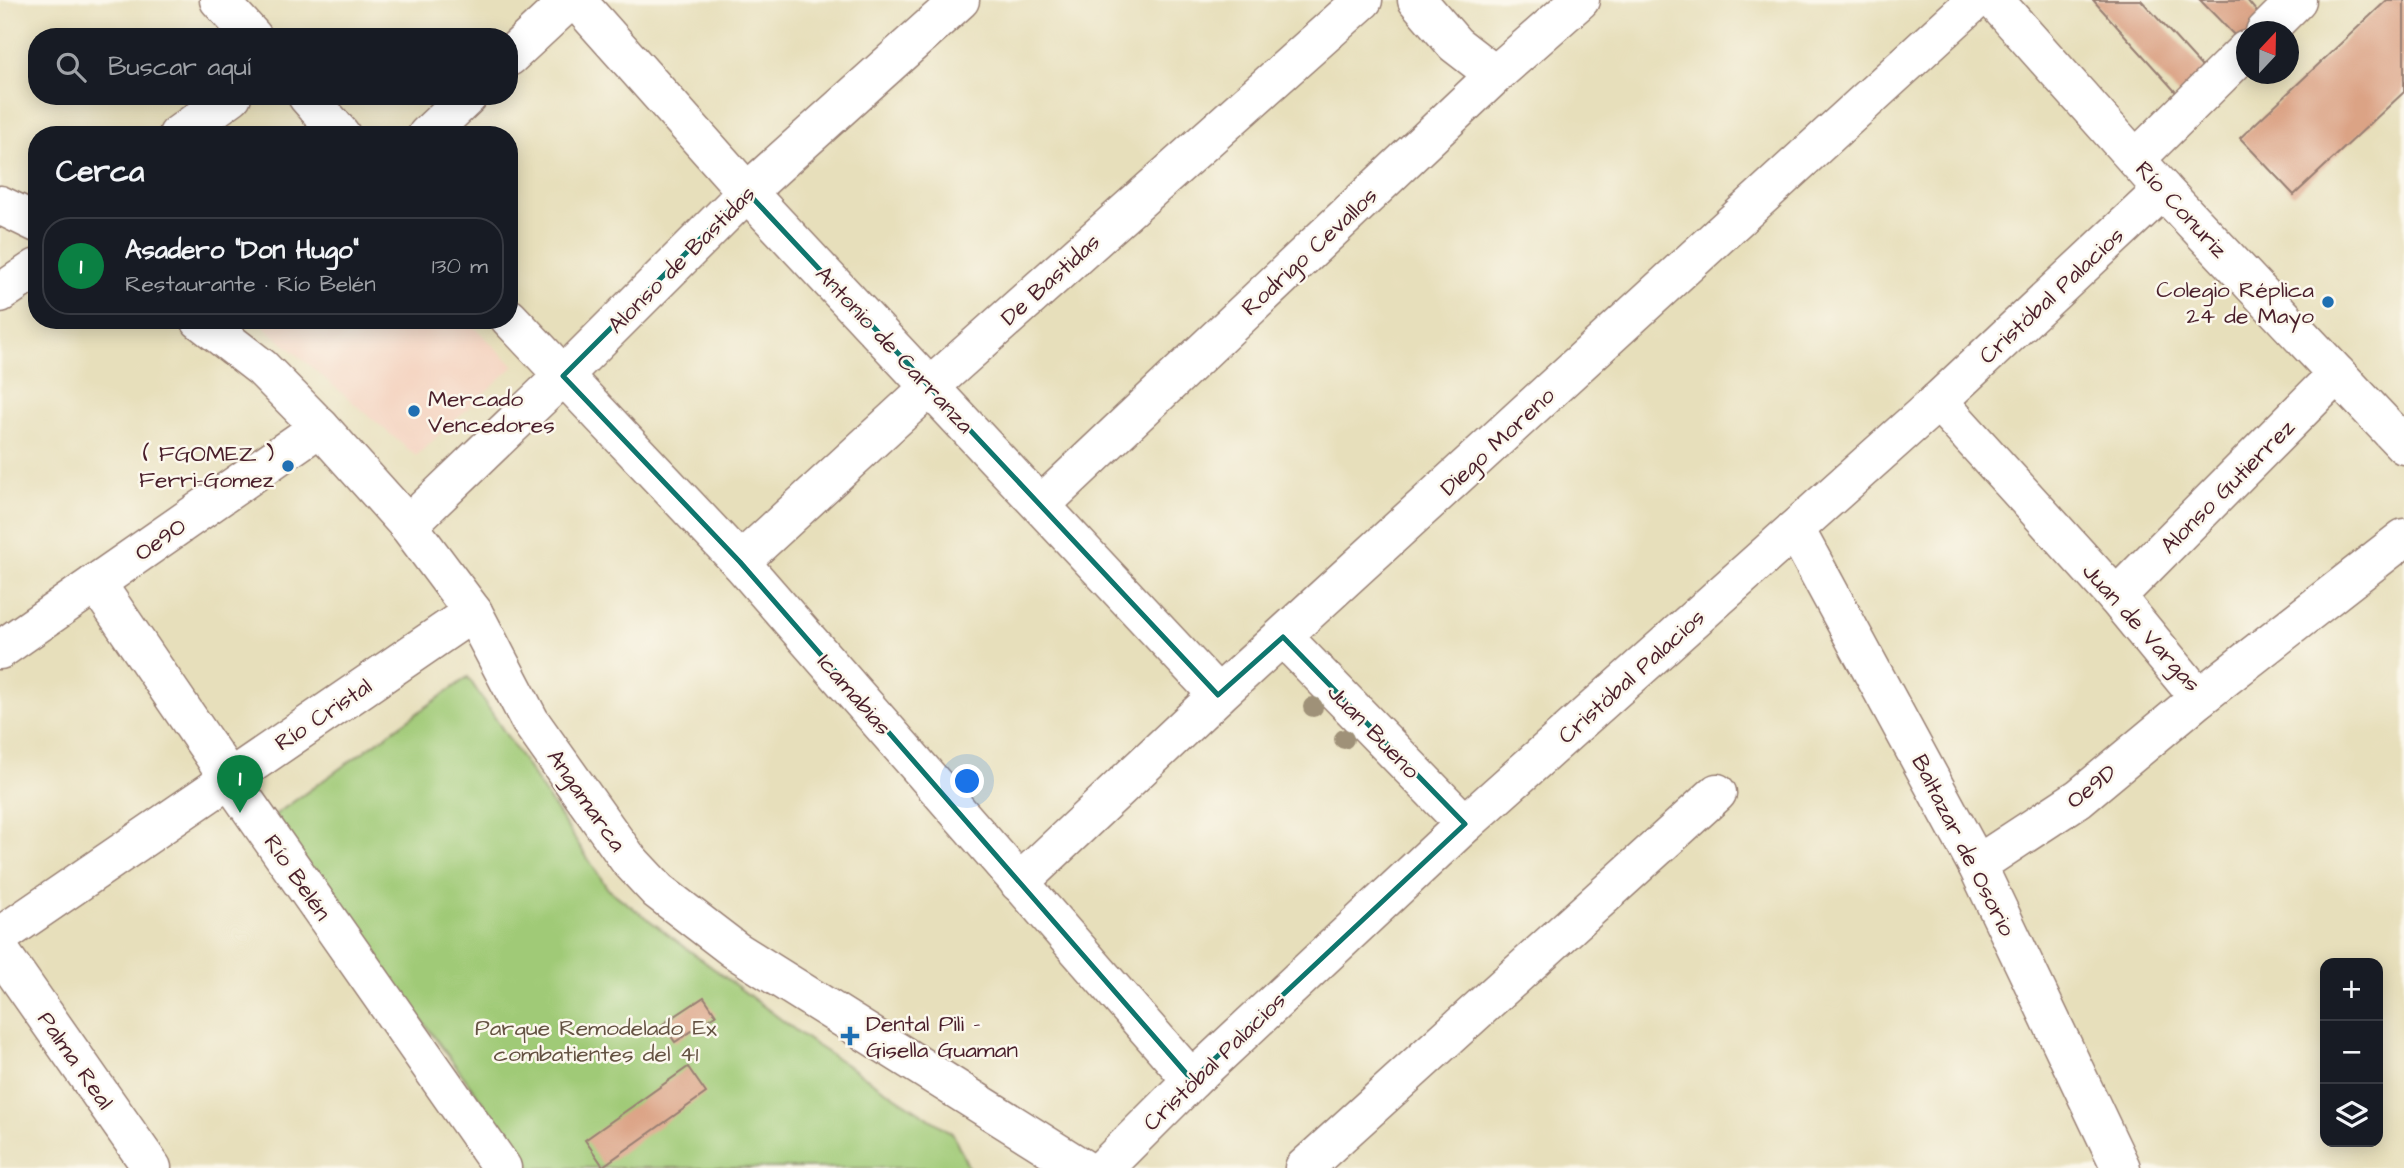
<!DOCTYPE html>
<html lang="es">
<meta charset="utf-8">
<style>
:root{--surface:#171b24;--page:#242831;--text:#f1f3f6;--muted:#9ea1a6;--line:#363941;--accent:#0b8043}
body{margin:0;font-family:"Architects Daughter",sans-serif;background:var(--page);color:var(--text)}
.controls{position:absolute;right:21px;bottom:21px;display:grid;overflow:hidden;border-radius:14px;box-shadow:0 4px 18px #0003}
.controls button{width:63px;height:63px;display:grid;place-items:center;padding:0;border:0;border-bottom:2px solid var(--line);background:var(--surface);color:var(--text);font:35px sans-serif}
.compass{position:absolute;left:2236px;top:21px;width:63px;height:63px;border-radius:50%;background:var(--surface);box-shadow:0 4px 18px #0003;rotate:22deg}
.you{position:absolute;left:968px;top:782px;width:24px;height:24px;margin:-18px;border:5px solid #fff;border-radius:50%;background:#1a73e8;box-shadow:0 0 0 10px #1a73e833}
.badge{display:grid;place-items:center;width:46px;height:46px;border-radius:50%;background:var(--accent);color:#fff;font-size:23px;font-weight:700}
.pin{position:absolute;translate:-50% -58px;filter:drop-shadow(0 2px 4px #0008)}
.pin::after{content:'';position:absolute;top:37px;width:24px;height:21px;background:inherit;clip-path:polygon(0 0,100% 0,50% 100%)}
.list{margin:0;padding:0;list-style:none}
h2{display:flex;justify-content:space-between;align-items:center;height:91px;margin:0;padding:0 28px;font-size:30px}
h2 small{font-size:23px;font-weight:400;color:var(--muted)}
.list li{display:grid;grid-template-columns:46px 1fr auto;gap:21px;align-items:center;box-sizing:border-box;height:98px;margin:0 14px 14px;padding:0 14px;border:2px solid var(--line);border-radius:28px}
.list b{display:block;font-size:26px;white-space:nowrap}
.list p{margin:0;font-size:23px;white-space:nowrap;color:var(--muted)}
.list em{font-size:23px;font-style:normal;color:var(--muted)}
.icon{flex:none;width:38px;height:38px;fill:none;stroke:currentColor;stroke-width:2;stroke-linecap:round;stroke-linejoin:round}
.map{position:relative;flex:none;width:2404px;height:1168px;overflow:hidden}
.search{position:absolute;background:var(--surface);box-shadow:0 4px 18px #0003;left:28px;top:28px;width:490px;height:77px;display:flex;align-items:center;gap:18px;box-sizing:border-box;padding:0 24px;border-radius:28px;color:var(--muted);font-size:26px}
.panel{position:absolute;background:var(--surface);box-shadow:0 4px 18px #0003;left:28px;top:126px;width:490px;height:203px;border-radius:28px}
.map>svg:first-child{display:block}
.built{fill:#f4d3c0}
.green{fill:#a0ca77;stroke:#757451;stroke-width:2}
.building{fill:#dba385}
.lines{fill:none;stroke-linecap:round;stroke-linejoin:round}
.minor-casing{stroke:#987f73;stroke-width:41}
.minor{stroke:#fff;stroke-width:38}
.tree{fill:#9f9178}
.marked{fill:none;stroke:#0f766e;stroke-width:5;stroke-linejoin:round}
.poi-dot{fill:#1f6fb2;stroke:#fbf7ec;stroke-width:2.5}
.labels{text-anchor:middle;stroke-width:5;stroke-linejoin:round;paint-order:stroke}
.street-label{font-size:23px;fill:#4a1f2b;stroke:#fbf7ec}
.poi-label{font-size:23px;fill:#4a1f2b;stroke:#fbf7ec;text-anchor:end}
.park-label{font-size:23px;fill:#645242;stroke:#fbf7ec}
</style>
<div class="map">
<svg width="2404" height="1168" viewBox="0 0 2404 1168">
<rect width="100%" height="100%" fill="#fbf7ec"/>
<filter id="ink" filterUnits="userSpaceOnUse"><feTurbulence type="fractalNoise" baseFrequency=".0143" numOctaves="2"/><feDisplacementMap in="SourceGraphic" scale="14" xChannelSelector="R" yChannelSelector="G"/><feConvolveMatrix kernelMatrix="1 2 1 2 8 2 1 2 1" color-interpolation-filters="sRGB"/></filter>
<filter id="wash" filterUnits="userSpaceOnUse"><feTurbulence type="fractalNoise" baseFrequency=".00686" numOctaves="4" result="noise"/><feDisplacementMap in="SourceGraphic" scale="28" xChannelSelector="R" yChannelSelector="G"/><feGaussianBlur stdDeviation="1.57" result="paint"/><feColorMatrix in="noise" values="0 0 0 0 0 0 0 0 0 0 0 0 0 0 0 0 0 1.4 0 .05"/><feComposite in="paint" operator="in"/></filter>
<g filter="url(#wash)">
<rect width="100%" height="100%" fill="#e7dfbb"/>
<path class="built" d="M256,320H467L514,366L416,456Z"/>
<path class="green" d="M468,677L608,889L811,1042L953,1134L969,1168H531L272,817Z"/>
<g id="blocks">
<g class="building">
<path d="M2093,0H2141L2211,77L2183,100Z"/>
<path d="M2200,0H2247L2266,23L2243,44Z"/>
<path d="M2387,0H2404V92L2294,195L2240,138Z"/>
<path d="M704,997L716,1015L675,1042L663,1024Z"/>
<path d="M688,1067L706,1093L603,1166L585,1140Z"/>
</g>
</g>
</g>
<g filter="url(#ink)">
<use href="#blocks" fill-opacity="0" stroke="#987f73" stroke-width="2"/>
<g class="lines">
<defs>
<g id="minor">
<path d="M219,0L253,37"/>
<path d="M576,0L747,192L1218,695"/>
<path d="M1417,0L1455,44L1495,75"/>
<path d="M1994,0L2163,190L2404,445"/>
<path d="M2265,32L2297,0"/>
<path d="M509,57L570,0"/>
<path d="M307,96L341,135"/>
<path d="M178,135L232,96"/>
<path d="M427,135L468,96"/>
<path d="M2136,159L2246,50"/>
<path d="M0,205L37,223"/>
<path d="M0,293L37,268"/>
<path d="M509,318L740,562L1192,1080"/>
<path d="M200,320L262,368L320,427L408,525L473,612L530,721L628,859L658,891L735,950L1082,1168"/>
<path d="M1938,401L2116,597L2199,698"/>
<path d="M1041,505L1495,75L1580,0"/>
<path d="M408,525L563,376L747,192L960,0"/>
<path d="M1795,529L1977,865L2121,1168"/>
<path d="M740,562L931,386L1363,0"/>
<path d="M96,583L229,778L502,1168"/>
<path d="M2116,597L2337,374"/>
<path d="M1283,637L1465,824"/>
<path d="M0,650L320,427"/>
<path d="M1977,865L2079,798L2199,698L2404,538"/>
<path d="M1019,883L1218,695L1976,0"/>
<path d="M0,936L473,612"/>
<path d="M0,951L152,1168"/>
<path d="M1104,1168L1192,1080L1465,824L1938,401L2163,190"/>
<path d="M1304,1168L1717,793"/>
</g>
</defs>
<use href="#minor" class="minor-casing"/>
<use href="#minor" class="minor"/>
</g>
<g class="tree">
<circle cx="1313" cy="707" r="10"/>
<circle cx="1344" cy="739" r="10"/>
</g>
</g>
<path class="marked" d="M747,192L1218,695L1283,637L1465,824L1192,1080L740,562L563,376Z"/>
<g class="poi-dot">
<circle cx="2328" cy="302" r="7"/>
<circle cx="414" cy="411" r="7"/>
<circle cx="288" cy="466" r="7"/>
<path d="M846.5 1025.5h7v7h7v7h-7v7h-7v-7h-7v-7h7z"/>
</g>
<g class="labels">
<g class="street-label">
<text transform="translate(2182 209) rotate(47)" y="8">Río Conuriz</text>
<text transform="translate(1309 251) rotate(-43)" y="8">Rodrigo Cevallos</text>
<text transform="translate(681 259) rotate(-45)" y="8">Alonso de Bastidas</text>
<text transform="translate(1050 279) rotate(-42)" y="8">De Bastidas</text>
<text transform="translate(2051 295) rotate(-43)" y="8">Cristóbal Palacios</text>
<text transform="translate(895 349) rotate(47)" y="8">Antonio de Carranza</text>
<text transform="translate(1497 441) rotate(-43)" y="8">Diego Moreno</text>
<text transform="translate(2227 486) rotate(-45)" y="8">Alonso Gutierrez</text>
<text transform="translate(160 539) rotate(-35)" y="8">Oe9O</text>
<text transform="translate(2142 627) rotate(48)" y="8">Juan de Vargas</text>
<text transform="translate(1631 676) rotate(-42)" y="8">Cristóbal Palacios</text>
<text transform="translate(855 694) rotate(49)" y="8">Icamabias</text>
<text transform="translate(323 714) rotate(-34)" y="8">Río Cristal</text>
<text transform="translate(1374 731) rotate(46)" y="8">Juan Bueno</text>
<text transform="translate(2091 786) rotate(-38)" y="8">Oe9D</text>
<text transform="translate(587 800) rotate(55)" y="8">Angamarca</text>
<text transform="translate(1964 845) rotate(63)" y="8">Baltazar de Osorio</text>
<text transform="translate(298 877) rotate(55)" y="8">Río Belén</text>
<text transform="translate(76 1060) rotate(55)" y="8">Palma Real</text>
<text transform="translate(1214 1061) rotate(-44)" y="8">Cristóbal Palacios</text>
</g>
<g class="poi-label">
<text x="2314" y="297">Colegio Réplica<tspan x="2314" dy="26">24 de Mayo</tspan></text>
<text x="428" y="406" text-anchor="start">Mercado<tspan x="428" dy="26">Vencedores</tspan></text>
<text x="274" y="461">( FGOMEZ )<tspan x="274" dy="26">Ferri-Gomez</tspan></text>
<text x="866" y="1031" text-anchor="start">Dental Pili -<tspan x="866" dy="26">Gisella Guaman</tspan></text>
</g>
<g class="park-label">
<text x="596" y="1035">Parque Remodelado Ex<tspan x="596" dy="26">combatientes del 41</tspan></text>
</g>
</g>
</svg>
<div class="controls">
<button>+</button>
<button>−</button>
<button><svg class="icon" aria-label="layers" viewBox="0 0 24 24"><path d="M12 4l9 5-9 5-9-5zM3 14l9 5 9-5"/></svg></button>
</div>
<svg class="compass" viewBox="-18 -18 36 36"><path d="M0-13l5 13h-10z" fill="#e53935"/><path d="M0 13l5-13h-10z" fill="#9ea1a6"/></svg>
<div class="you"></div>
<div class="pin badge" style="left:240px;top:813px">1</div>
<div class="search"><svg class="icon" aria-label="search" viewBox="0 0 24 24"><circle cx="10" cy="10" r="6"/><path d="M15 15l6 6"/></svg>Buscar aquí</div>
<section class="panel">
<h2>Cerca<small></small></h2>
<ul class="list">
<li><span class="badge">1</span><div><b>Asadero &quot;Don Hugo&quot;</b><p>Restaurante · Río Belén</p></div><em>130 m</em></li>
</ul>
</section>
</div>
